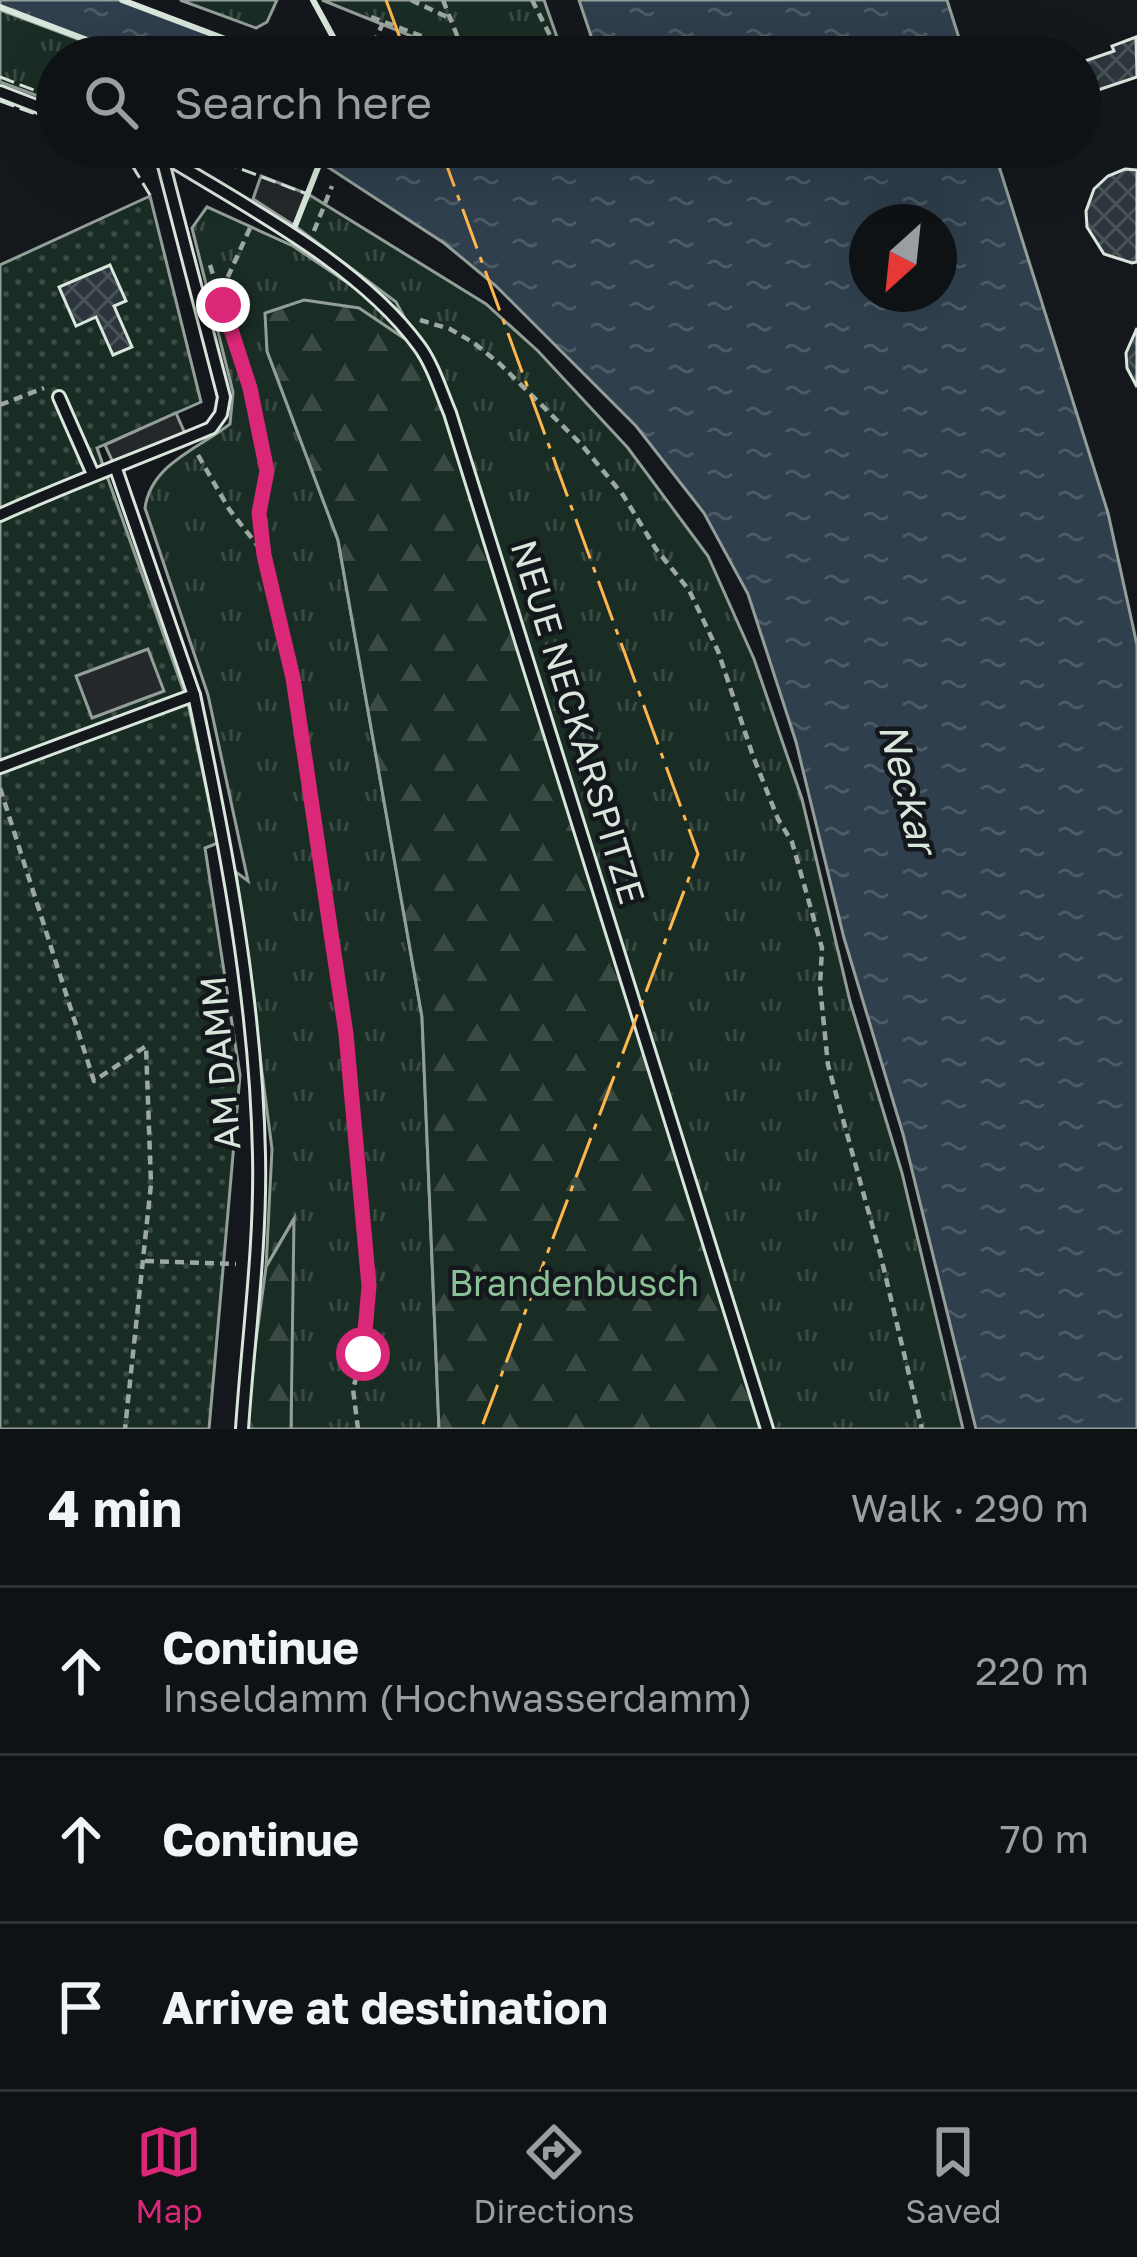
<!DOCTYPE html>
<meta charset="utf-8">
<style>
:root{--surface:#0f1215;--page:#1d2022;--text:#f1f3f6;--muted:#9b9ea0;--line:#2f3234;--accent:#db2777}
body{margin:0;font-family:"Golos Text",sans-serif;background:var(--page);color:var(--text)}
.compass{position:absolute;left:849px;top:204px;width:108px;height:108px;border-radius:50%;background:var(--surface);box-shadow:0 12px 48px #0002;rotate:207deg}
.stop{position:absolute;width:36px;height:36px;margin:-27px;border:9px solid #db2777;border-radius:50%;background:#fff}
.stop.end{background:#db2777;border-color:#fff;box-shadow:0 3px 12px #0008}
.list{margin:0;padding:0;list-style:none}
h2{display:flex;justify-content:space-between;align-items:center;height:156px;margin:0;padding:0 48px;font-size:51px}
h2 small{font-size:39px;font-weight:400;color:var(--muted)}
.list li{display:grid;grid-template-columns:78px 1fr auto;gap:36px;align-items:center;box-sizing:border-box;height:168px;padding:0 48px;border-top:3px solid var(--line)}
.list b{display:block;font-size:45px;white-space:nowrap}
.list p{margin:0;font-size:39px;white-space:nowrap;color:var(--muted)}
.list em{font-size:39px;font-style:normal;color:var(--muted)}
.icon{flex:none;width:66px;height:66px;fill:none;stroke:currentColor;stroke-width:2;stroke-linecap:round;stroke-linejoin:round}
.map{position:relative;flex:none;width:1137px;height:1429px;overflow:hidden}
.search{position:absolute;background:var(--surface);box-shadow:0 12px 48px #0002;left:36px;right:36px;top:36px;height:132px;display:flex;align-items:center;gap:30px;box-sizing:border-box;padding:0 42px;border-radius:66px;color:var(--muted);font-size:45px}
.sheet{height:660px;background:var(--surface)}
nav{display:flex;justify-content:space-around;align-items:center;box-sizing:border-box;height:168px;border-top:3px solid var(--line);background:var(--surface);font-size:33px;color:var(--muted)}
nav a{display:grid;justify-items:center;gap:6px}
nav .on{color:var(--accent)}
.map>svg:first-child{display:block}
.grass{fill:url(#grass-tufts);stroke:#939e99;stroke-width:3}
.forest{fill:url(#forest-firs);stroke:#939e99;stroke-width:3}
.garden{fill:url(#garden-dots);stroke:#939e99;stroke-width:3}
.parking{fill:#24282b;stroke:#939e99;stroke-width:3}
.water{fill:url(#water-ripples);stroke:#939e99;stroke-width:3;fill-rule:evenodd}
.building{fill:url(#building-cross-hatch);stroke:#d8e6dc;stroke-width:3}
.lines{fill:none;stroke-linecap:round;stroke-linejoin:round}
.lane-casing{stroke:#d8e6dc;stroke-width:16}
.path{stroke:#9da8a2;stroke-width:4.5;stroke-dasharray:9 6;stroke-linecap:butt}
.lane{stroke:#14181c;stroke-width:10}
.fence{stroke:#d8e6dc;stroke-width:3;stroke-dasharray:15 6;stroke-linecap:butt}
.wall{stroke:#d8e6dc;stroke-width:6}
.power{stroke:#ffb74d;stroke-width:3;stroke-dasharray:42 9 6 9;stroke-linecap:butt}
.route{stroke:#db2777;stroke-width:15}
.labels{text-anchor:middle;stroke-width:9;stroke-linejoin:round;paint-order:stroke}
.street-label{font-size:36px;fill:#d8e6dc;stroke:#14181c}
.park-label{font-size:36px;fill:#8ac095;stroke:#14181c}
.water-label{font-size:39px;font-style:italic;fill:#d8e6dc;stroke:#14181c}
</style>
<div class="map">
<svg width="1137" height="1429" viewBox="0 0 1137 1429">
<defs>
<pattern id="grass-tufts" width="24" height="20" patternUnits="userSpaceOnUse" patternTransform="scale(3)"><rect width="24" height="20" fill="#1a2d24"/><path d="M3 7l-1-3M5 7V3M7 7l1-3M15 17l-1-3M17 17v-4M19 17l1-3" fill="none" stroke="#3b4b43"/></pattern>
<pattern id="forest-firs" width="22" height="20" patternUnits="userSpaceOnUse" patternTransform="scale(3)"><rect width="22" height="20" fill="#1a2d24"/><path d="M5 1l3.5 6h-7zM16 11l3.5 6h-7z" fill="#3b4b43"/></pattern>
<pattern id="garden-dots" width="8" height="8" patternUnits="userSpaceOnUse" patternTransform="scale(3)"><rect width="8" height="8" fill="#1a2d24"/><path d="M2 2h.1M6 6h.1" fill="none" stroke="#3b4b43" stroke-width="1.8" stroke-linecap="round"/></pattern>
<pattern id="water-ripples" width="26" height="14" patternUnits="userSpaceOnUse" patternTransform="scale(3)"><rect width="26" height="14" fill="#2f3f4d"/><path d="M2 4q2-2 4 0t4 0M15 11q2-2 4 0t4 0" fill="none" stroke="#4c5b66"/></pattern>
<pattern id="building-cross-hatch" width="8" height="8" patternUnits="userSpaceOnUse" patternTransform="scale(3)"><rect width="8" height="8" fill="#2c363c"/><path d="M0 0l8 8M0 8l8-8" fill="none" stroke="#4a5358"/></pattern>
</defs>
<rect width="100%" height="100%" fill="#14181c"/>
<g class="grass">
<path d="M180,0H277L267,22L256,28Z"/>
<path d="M322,0H544L564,57H463Z"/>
<path d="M0,10L126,57H57V103L0,82Z"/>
<path d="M308,194L486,304L538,351L628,448L708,556L754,659L802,799L850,1001L902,1173L963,1429H767L267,351L338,540L422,1017L439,1429H291L292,1222L266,1267L272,1149L236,872L248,881L208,695L145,508C151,464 198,449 230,424L233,392L192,228L207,207L293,246L391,312L418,343L396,302L295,226Z"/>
</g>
<g class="forest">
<path d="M304,300L359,308L423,351L450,413L767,1429H439L422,1017L338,540L267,351L265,313Z"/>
<path d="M294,1219L291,1429H244L266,1267Z"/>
</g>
<path class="garden" d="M150,196L201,402L97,448L188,703L218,843L205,848L240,1075L209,1429H0V265Z"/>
<g class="parking">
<path d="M261,176L308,194L295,226L253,199Z"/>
<path d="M176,413L187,438L116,469L105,445Z"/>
<path d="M148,649L164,691L92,718L76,676Z"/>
</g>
<g class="water">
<path d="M0,0H122L274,57H132L0,7Z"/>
<path d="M579,0H947L965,57H598Z"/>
<path d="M326,147H993L1108,513L1137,645V1429H976L903,1134L844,938L796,742L748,594L704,513L636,426L496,286L444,243L320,162ZM939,222V294H867V222Z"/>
</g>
<g class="building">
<path d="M1136,37L1137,77L1095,91L1085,61L1114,51L1112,46Z"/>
<path d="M1125,169L1137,170V262L1132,263L1104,254L1087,227L1086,211L1094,189L1108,176Z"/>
<path d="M110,265L126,301L114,306L132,347L113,355L96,317L76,326L59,287Z"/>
<path d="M1137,328V387L1127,368L1126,353Z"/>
</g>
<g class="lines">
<defs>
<g id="lane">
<path d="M0,92L57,114"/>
<path d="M143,147L161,154C246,207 359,264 419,346C433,365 441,392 450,413L767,1429"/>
<path d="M59,397L92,472"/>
<path d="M0,515C70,483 140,458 211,428L221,414L224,397L161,154"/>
<path d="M194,695C226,846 256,1000 259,1155C261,1246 248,1339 242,1429"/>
<path d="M0,767L194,695L116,469"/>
</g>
</defs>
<use href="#lane" class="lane-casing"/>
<g class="path">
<path d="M411,0L447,17"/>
<path d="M443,0L458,38L477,57"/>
<path d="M532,0L561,57"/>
<path d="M371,17L472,55"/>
<path d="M373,44L383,23"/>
<path d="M250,228L226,281L223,305L250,388L267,471L259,513L264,555L293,678L346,1034L369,1287L363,1354L353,1389L358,1429"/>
<path d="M314,231L332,186"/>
<path d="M210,265L221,300"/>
<path d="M420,320L450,329L474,343L500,364L581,444L623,495L656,549L689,590L718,651L753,756L778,819L792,842L822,948L820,986L828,1065L881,1257L922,1429"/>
<path d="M0,405L44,388"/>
<path d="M198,455L229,509L261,550"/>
<path d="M0,788L94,1081L146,1046L151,1184L125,1429"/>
<path d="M145,1261L236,1264"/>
</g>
<use href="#lane" class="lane"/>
<g class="fence">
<path d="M312,0L343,57"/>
<path d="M0,77L57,99"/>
<path d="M0,101L57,122"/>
<path d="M121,147L150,195"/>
<path d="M183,147L307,194"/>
<path d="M294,228L325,147"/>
</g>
<g class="wall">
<path d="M122,0L273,57"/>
<path d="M313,0L344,57"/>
<path d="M0,7L132,57"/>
<path d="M295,226L326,147"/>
</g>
<g class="power">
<path d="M386,0L407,57"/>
<path d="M440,147L698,854L481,1429"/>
</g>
</g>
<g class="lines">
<path class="route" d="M223,305L250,388L267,471L259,513L264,555L293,678L346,1034L369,1286L363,1354"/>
</g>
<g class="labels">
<g class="street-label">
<text transform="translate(578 722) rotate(73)" y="13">NEUE NECKARSPITZE</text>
<text transform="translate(220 1063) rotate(-95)" y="13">AM DAMM</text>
</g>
<g class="park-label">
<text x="574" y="1296">Brandenbusch</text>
</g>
<g class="water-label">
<text transform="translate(908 788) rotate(76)" y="14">Neckar</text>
</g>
</g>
</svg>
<svg class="compass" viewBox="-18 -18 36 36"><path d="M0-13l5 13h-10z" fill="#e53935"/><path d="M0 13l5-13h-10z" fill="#9b9ea0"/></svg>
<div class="stop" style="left:363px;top:1354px"></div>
<div class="stop end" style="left:223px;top:305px"></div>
<div class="search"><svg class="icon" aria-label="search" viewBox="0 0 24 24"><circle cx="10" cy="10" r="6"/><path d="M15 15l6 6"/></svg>Search here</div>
</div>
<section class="sheet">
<h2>4 min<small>Walk · 290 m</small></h2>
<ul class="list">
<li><svg class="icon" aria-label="ahead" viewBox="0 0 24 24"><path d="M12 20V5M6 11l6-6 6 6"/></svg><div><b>Continue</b><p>Inseldamm (Hochwasserdamm)</p></div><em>220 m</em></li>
<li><svg class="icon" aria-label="ahead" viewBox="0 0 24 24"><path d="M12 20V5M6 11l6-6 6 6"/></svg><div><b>Continue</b></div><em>70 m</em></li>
<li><svg class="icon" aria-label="arrive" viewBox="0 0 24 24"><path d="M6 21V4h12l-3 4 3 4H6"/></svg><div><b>Arrive at destination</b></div></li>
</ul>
</section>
<nav>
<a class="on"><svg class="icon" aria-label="map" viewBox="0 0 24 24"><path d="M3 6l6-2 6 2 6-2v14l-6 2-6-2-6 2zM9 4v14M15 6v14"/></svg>Map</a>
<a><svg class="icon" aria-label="directions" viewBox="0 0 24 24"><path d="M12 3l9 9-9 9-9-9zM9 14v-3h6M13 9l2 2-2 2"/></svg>Directions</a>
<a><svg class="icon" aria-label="saved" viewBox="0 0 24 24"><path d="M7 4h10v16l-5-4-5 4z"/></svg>Saved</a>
</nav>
